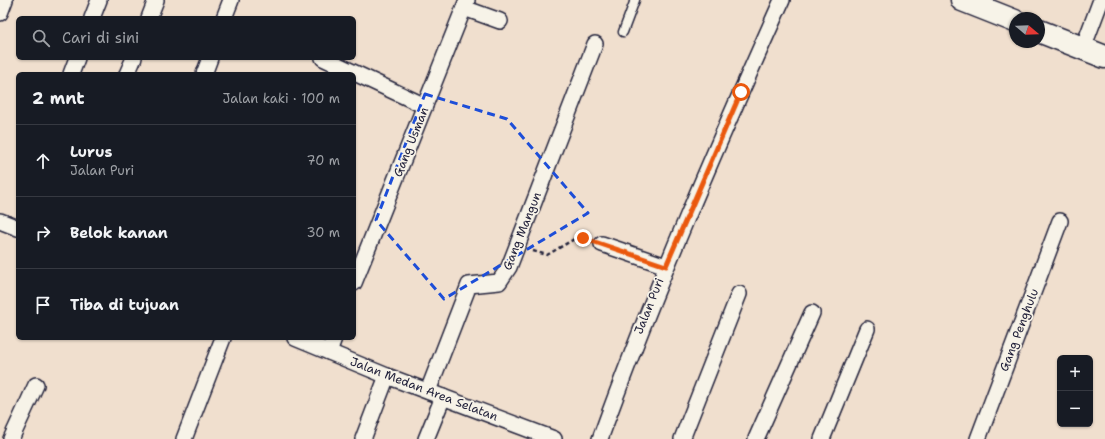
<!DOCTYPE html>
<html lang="id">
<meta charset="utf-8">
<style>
:root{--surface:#171b24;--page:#242831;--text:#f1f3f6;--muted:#9ea1a6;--line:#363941}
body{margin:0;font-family:"Shantell Sans",sans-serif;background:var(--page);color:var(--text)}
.controls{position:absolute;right:12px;bottom:12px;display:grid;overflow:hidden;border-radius:6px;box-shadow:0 1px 3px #0004}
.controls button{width:36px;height:36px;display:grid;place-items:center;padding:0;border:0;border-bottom:1px solid var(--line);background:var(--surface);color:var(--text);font:20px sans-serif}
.compass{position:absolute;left:1009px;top:12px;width:36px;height:36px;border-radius:50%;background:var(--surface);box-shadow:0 1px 3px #0004;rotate:109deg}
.stop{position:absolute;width:12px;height:12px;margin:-9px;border:3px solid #ea580c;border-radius:50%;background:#fff}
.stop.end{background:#ea580c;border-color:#fff;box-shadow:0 1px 4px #0008}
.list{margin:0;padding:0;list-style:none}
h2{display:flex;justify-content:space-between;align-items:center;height:52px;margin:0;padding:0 16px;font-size:17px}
h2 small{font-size:13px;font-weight:400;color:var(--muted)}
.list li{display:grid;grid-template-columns:26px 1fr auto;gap:12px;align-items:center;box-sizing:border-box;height:72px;padding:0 16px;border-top:1px solid var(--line)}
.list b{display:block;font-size:15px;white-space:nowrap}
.list p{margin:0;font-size:13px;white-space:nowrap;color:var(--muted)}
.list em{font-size:13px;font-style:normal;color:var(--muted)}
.icon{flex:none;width:22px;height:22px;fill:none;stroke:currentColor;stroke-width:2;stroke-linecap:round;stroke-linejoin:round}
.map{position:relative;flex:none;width:1105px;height:439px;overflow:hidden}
.search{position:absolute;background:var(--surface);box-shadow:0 1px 3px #0004;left:16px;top:16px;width:340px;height:44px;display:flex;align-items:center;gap:10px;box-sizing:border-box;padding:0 14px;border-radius:6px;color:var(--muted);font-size:15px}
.panel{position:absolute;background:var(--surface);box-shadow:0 1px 3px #0004;left:16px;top:72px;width:340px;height:268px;border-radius:6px}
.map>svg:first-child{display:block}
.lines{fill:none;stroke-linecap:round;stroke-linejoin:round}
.lane-casing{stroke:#22223b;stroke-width:11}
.street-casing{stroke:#22223b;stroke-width:18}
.secondary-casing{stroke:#22223b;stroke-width:25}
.path{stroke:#22223b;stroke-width:2.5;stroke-dasharray:4 3;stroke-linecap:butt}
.lane{stroke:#f7f3e8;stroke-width:8}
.street{stroke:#f7f3e8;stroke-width:15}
.secondary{stroke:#f7f3e8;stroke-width:22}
.route{stroke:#ea580c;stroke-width:5}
.marked{fill:none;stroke:#1d4ed8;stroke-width:3;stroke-dasharray:8 5;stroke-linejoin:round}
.labels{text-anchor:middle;stroke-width:3.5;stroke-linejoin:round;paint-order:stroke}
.street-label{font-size:12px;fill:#22223b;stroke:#f7f3e8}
</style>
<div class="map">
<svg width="1105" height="439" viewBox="0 0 1105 439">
<rect width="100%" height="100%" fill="#f0dfce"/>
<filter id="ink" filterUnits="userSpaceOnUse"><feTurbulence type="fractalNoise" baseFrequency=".025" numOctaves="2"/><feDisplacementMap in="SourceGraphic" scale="8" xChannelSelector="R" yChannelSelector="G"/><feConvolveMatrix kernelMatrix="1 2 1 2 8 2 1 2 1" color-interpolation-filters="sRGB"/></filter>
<g filter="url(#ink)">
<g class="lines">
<defs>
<path id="lane" d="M623,32L635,0"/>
<g id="street">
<path d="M464,8L500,21"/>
<path d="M0,13L5,0"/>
<path d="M92,18L99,0"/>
<path d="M149,18L156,0"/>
<path d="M224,18L231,0"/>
<path d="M1083,48L1101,0"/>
<path d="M323,58L425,106"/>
<path d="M71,74L77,58"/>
<path d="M127,74L134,58"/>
<path d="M204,74L210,58"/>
<path d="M0,221L18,228"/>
<path d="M602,244L666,266"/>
<path d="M354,283L467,0"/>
<path d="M295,338L387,376L554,439"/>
<path d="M329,352L334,338"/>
<path d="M428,391L469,285L499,282L509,267L595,44"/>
<path d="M11,439L36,385"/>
<path d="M184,439L223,338"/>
<path d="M363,439L387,376"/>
<path d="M426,439L443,397"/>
<path d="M600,439C654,290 717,145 782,0"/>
<path d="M682,439L739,294"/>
<path d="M756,439L812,313"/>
<path d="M822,439L867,329"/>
<path d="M978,439L1060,221"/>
</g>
<g id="secondary">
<path d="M962,0L1015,21"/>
<path d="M1039,31L1105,57"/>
</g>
</defs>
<use href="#lane" class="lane-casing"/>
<use href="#street" class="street-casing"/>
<use href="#secondary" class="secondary-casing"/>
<path class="path" d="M533,251L547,255L576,238L587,239"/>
<use href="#lane" class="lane"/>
<use href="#street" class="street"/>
<use href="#secondary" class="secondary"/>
</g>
</g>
<g class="lines" filter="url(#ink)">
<path class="route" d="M583,238L666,266L741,92"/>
</g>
<path class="marked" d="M425,94L507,119L588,213L444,299L376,220Z"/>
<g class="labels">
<g class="street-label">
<text transform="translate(411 142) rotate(-68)" y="4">Gang Usman</text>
<text transform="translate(522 231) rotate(-68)" y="4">Gang Mangun</text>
<text transform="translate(649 306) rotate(-68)" y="4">Jalan Puri</text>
<text transform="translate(1019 330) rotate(-69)" y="4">Gang Penghulu</text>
<text transform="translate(424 389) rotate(21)" y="4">Jalan Medan Area Selatan</text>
</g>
</g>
</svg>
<div class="controls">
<button>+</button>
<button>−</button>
</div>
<svg class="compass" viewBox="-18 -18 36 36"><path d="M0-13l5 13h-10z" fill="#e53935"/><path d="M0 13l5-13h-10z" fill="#9ea1a6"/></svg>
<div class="stop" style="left:741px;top:92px"></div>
<div class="stop end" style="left:583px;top:238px"></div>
<div class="search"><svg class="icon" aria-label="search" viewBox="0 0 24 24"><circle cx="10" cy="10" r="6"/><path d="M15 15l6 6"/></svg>Cari di sini</div>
<section class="panel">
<h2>2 mnt<small>Jalan kaki · 100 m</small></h2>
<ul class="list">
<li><svg class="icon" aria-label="ahead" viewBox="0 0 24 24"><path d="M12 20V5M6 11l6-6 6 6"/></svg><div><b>Lurus</b><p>Jalan Puri</p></div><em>70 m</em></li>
<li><svg class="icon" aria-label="right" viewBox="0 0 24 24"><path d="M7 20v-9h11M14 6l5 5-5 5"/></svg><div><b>Belok kanan</b></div><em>30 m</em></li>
<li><svg class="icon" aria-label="arrive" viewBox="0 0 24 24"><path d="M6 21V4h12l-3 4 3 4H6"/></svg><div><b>Tiba di tujuan</b></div></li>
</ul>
</section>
</div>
